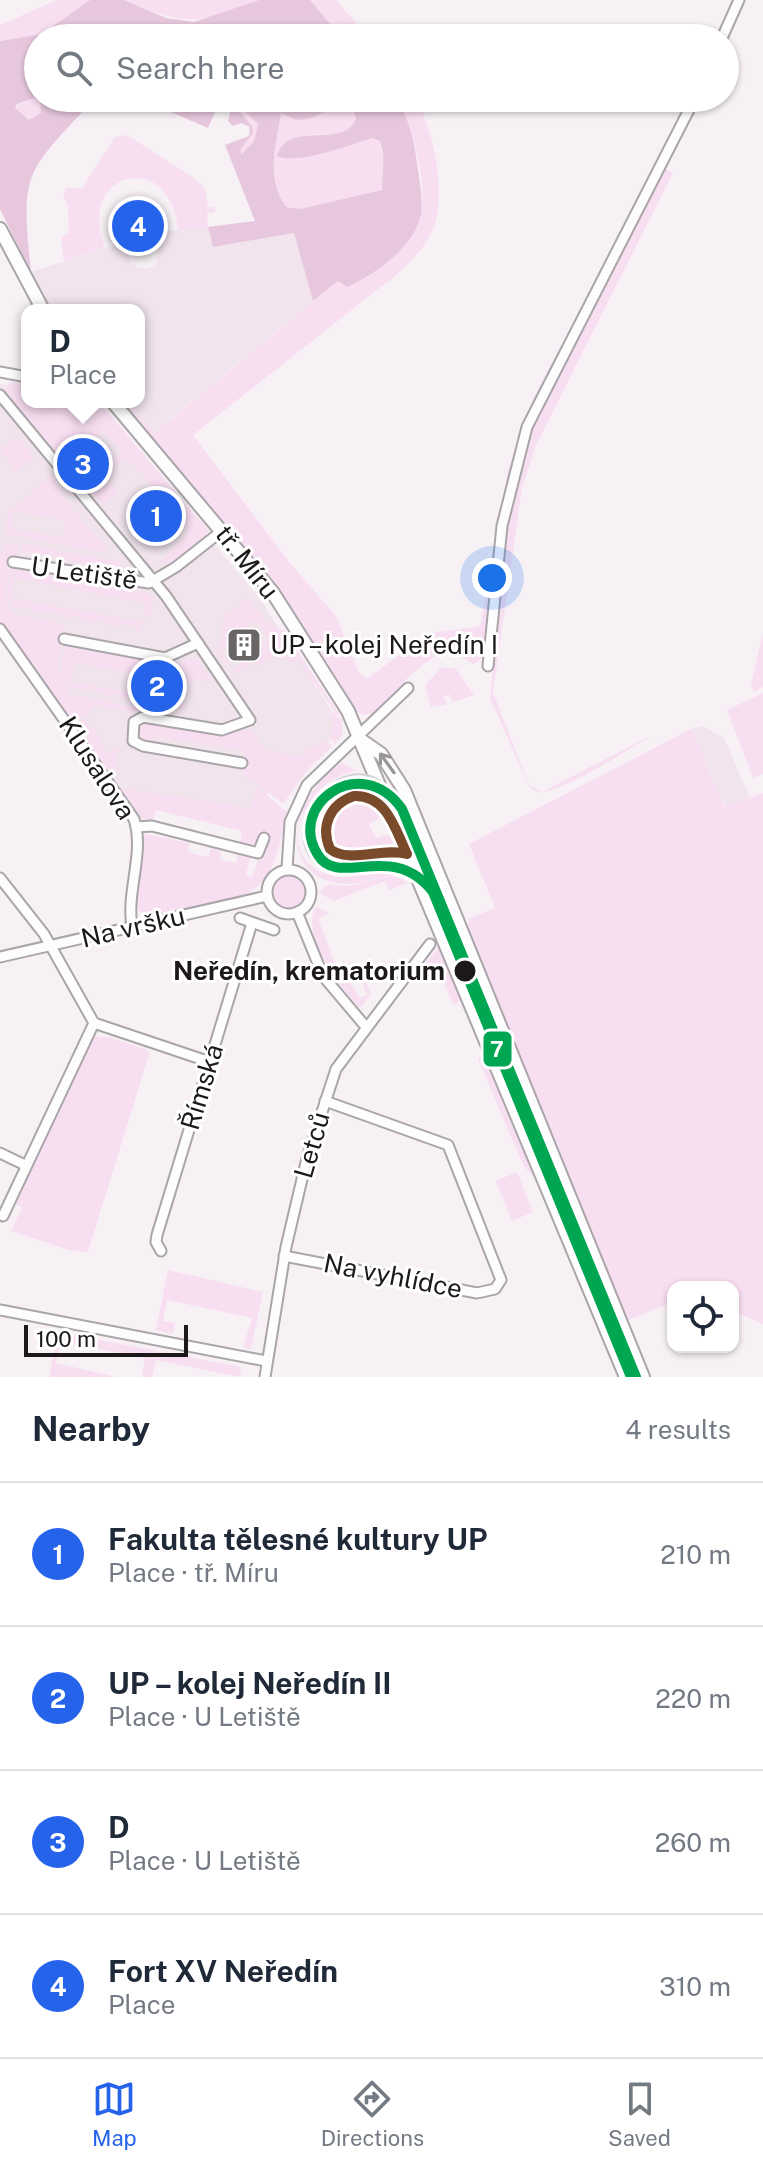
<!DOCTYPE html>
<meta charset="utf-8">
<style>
:root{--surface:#fff;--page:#f6f6f7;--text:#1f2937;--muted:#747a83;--line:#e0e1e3;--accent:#2563eb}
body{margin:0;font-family:"Public Sans",sans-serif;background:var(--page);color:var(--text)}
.controls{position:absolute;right:24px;bottom:24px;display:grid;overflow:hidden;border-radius:16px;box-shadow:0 2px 6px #0004}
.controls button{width:72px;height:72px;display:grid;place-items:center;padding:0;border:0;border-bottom:2px solid var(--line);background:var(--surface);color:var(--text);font:40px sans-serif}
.scale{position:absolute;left:24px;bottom:20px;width:164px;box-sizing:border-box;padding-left:8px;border:4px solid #1d191b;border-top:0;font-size:22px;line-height:28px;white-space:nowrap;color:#1d191b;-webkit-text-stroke:6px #fff;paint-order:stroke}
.you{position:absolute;left:492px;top:578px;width:28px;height:28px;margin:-20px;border:6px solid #fff;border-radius:50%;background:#1a73e8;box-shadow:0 0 0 12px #1a73e833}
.badge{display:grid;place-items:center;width:52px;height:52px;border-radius:50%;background:var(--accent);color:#fff;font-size:26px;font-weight:700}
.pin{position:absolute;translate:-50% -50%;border:4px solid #fff;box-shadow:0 2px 8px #0006}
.popup{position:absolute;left:21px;top:304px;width:124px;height:104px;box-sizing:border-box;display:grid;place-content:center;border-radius:16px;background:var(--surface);filter:drop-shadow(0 2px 6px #0005);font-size:26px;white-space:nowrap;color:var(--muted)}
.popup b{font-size:30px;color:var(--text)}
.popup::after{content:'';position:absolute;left:50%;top:100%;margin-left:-16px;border:16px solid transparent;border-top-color:var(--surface)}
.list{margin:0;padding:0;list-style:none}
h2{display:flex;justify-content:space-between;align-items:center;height:104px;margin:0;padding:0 32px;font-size:34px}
h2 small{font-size:26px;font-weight:400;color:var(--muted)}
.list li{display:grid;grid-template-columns:52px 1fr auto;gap:24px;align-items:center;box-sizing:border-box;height:144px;padding:0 32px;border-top:2px solid var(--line)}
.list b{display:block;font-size:30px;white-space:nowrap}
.list p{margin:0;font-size:26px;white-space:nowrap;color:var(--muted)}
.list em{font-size:26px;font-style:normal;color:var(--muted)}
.icon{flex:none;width:44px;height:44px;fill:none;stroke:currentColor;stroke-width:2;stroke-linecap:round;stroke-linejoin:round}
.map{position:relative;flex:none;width:763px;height:1377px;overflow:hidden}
.search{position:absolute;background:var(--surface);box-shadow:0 2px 6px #0004;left:24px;right:24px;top:24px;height:88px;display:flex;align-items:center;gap:20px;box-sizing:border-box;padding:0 28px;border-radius:44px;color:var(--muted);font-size:30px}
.sheet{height:680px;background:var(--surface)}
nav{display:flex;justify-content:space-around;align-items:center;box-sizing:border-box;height:112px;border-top:2px solid var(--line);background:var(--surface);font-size:22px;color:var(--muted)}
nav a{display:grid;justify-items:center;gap:4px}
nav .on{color:var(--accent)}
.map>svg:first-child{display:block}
.built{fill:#f1e4ed}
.green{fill:#f8def1;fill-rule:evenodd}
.forest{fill:#e7c7de;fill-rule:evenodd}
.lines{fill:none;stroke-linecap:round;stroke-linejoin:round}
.minor-casing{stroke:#a9a5a8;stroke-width:13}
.secondary-casing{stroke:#a9a5a8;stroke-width:16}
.minor{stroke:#fefdfe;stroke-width:9}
.secondary{stroke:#fefdfe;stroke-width:12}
.tram{stroke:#d2d1d2;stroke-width:2}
.tram-1-casing{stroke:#fff;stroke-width:16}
.tram-2-casing{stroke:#fff;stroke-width:16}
.tram-1{stroke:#00a651;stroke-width:10}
.tram-2{stroke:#7a4b2a;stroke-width:10}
.oneway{stroke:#999698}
.stop-dot{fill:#1d191b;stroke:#fff;stroke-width:3}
.labels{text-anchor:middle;stroke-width:6;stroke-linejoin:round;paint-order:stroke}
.street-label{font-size:26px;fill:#1d191b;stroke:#fff}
.poi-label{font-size:26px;fill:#1d191b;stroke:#fff;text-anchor:start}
.stop-label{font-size:26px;font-weight:bold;fill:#1d191b;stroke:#fff;text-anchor:end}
.line-badge{stroke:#fff;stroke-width:3}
.badge-label{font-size:22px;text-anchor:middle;font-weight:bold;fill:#fff}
</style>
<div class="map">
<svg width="763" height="1377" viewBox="0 0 763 1377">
<rect width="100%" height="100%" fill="#f7f1f5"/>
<g class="built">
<path d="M208,227L213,247L294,233L313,301L153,433L127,402H139V310H53L31,272L125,242L130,261L137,267L148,269L157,263L158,232Z"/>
<path d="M0,384L18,388L24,415L105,413L261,600L343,729L231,825L128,800L0,622Z"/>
<path d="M703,726L724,738L750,798L726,808L691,729Z"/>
</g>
<g class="green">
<path d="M57,0H90L42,34L0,41V25Z"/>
<path d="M124,0H259C197,25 185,26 124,0Z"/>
<path d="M310,0H336L369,38H342Z"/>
<path d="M36,96L42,102L41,113L36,119L29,120L14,108Z"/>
<path d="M241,98L258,124L254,141L242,154L240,150L253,133L252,126L228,99Z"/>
<path d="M396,98H417C432,133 445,182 436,220C431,241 416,256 401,271L193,435L290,563L336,616L359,673L367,679L429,633L478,627L481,623L508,470L534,397L691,98L523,425L503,497L484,658L473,664C466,660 459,654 449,653C427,652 389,698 373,713L363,715L353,709C284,595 208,503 121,402H127L154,433L338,281L347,287C374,275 404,252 417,225C432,195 413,126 396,98Z"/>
<path d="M342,105L353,109L356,118C350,138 327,134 310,134L301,157L372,138L380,141L385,172L382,190L300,209L286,207C265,176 276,147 281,113L308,119Z"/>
<path d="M127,135L194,178L205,188L208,207H214L216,212L207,213L208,227L178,230C171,147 74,171 105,248L64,261L61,238L69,232L68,204L63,196L66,188H82L115,137Z"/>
<path d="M666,169L673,173L536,445L522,488L493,692L529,785L542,792L650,736C630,750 564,790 542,792C534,793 531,788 527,782L490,698L511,502L528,432Z"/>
<path d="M10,382L27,384V402H99L209,531L174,561L158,564L190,534L127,457L104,476L117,493L103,505L84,483L122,452L104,431L93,439L81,440L56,456L8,399L5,388Z"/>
<path d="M17,436L34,457L16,472L0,449Z"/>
<path d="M51,476L66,501L111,554L6,534L7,513ZM14,511L66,520L63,538L11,529Z"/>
<path d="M7,542L19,544L17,557H12C8,575 0,599 13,614L64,624L57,671L69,694L146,709L145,713L93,705L88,713L73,722L0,622V550L5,551Z"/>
<path d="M23,544L117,561L126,572L22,550Z"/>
<path d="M12,569L148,593L153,600L150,618L144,617L146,603L14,578L10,598L143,622L140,632L131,625C121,623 115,631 105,621C93,619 95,629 79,616L72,619L54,612H33L28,607L12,608L7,594Z"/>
<path d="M248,598L266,621L285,632L340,715L335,716L342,719V735L335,744L330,737L334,725L331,718L335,712L299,662L284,659L277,652L258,666L255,663L274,644L254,661L251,658L250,664L237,674L216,652L221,637L228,635L232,639L218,650L234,669L271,639L255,620L236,635L232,631L221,633L225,616Z"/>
<path d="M763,633V687L754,692L751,684Z"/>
<path d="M64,646L168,665L197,659L217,688L206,679L187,683L75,663L71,682L183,702L187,707L184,710L166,704L119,698L118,693L108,696L94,690L70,689L60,674Z"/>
<path d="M442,667L456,669L474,695L453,702L449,694L443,697L447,704L431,707L425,685Z"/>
<path d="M763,693V774L753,778L727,710Z"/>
<path d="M83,719L99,735L107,754L119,746L113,778L121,788L250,808L257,787L287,812C279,842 277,881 244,895L148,916L139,911L135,901L142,837L147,834L189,843L188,852L208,857L211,848L221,851L220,860L236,863L238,855L250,858L246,875L252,877L266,839L261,838L254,844L240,843L242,831L156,810L153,821L138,817L76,726Z"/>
<path d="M150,721L217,734L249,729L265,750L303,757L306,750L327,741L332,747L309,768L283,804L243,773L245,750L155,736L153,743L143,740L139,728Z"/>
<path d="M691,729L725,807L763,793V1324L733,1311V1287H673V1302L628,1320L467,926L470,918L495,908L469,844Z"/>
<path d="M342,763L357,771C310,776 270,850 324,873C350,885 376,865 403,871L404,875C381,873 358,888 336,883C270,870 300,786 342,763Z"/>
<path d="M364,784L381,816L369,825L376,838L394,833L403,864C382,860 360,873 340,866C310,856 307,807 336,795L347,809L364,798L361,791L349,797L348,788Z"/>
<circle cx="289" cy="891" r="17"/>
<path d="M389,876L400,878L407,883L389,890L385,881L334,901L319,893L326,885L349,886Z"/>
<path d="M316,907L329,913L318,919L342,981L348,979L360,998L367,995L362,981L365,980L371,994L360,1008C341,988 299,936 316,907Z"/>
<path d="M439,947L462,999L453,1005L439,970L431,964L423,967Z"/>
<path d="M94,1037H109L150,1051L88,1252L69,1250L11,1231L22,1207L15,1204Z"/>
<path d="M480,1056L489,1057L535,1172V1179L523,1165L478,1059Z"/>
<path d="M517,1172L533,1212L512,1221L496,1181Z"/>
<path d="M168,1270L263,1292L251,1349L243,1348L252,1318L167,1300L163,1321L175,1323L173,1334L156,1330Z"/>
<path d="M58,1332L241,1367L240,1377L156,1360L152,1377H142L145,1358L61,1342L56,1363L116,1377H49Z"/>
</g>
<g class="forest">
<path d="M90,0H124L166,18L194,22L259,0H310L342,38H38V97L17,104L15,108L29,120L41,113L40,98H95C26,174 20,168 31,272L0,209V41L42,34Z"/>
<path d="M138,98H228L252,126L253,133L240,150L242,154L254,141L258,124L246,112L241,98H396C410,120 415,144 418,170C420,184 423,200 421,214C415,246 375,275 347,287L338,281L313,301L294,233L213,247L208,227L255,221L225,145L249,136L250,127L241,123L233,126L228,121L231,109L228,104L218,105L208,128ZM342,105L353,109L356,118C346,151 289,118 277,156C297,165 350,145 372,138L380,141C386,159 382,173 382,190L300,209L286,207C265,176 276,147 281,113L296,120L308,119Z"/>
</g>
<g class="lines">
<defs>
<g id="minor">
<path d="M722,38L739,0"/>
<path d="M0,372L27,377"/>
<path d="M0,395L166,596L250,720L222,730L143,717L134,722L133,741L143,746L242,763"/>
<path d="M13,562L149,583L176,567L223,530"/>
<path d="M0,629L134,819C145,853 126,891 132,926"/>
<path d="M64,639L165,658L198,643"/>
<path d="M488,666L502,526L527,427L695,98"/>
<path d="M136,827L152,826L258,853L264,838"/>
<path d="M287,869L290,822L307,785L408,688"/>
<circle cx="289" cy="892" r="22"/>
<path d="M0,878L44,934L94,1023L3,1216"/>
<path d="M297,912L323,976L366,1027"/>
<path d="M240,918L274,930"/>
<path d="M0,957L267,896"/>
<path d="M94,1023L210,1062"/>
<path d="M0,1153L25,1165"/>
<path d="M161,1251L156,1242L157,1235L252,923"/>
<path d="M284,1256L477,1293L495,1289L501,1280L448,1145L325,1101"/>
<path d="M0,1310L266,1361"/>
<path d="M265,1377L286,1247L307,1158L336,1069L430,944"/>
</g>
<g id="secondary">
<path d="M0,229L43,310"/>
<path d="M113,402L273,593L348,711L626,1377"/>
<path d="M358,738L381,754L404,790L643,1377"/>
</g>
</defs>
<use href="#minor" class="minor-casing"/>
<use href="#secondary" class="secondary-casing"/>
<use href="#minor" class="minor"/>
<use href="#secondary" class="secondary"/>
<path class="tram" d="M400,867C378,867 354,879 333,872C253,846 356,712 402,809"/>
<defs>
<path id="tram-1" d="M631,1377L433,892C392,839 339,889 318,855C286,805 361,751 402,809L636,1377"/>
<path id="tram-2" d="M354,796C387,795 395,829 407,854C384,847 348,864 330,849C320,826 330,804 354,796Z"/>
</defs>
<use href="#tram-1" class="tram-1-casing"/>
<use href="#tram-2" class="tram-2-casing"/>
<use href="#tram-1" class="tram-1"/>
<use href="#tram-2" class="tram-2"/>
</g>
<defs><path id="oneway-shaft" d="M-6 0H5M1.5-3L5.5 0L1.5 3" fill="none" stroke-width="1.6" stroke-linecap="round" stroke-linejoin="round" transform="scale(2)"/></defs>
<use class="oneway" href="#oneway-shaft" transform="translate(387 763) rotate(-126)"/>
<defs>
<symbol id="building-square" viewBox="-11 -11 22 22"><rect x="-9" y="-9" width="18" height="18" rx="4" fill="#696567" stroke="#fff"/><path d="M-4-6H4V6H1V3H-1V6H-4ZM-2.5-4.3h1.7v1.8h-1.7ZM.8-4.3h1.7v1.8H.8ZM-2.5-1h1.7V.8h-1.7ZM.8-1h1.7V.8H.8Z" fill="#fff"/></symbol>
</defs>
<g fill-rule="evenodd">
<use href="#building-square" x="224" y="625" width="40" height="40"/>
</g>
<circle class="stop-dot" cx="465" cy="971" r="12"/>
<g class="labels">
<g class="street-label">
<text transform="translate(247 562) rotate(52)" y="9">tř. Míru</text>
<text transform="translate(84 573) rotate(8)" y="9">U Letiště</text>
<text transform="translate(97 768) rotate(57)" y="9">Klusalova</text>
<text transform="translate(133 927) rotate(-13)" y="9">Na vršku</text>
<text transform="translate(202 1087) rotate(-73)" y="9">Římská</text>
<text transform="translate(312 1145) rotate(-74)" y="9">Letců</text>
<text transform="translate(393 1276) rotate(11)" y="9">Na vyhlídce</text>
</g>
<g class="poi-label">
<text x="270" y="654">UP – kolej Neředín I</text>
</g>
<g class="stop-label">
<text x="445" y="980">Neředín, krematorium</text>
</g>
</g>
<rect class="line-badge" x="482" y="1030" width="31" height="38" rx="8" fill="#00a651"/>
<g class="badge-label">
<text x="497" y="1057">7</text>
</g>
</svg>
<div class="controls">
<button><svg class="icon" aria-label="locate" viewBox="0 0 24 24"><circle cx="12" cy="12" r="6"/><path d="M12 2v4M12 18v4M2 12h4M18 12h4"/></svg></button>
</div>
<div class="scale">100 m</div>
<div class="you"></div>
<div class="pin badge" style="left:156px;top:516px">1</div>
<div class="pin badge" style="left:157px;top:686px">2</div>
<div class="pin badge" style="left:83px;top:464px">3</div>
<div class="popup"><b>D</b>Place</div>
<div class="pin badge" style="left:138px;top:226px">4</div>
<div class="search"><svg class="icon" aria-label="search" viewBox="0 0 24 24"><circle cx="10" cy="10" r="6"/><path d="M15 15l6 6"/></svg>Search here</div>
</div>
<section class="sheet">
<h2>Nearby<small>4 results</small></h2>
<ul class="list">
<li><span class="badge">1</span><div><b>Fakulta tělesné kultury UP</b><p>Place · tř. Míru</p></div><em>210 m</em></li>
<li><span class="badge">2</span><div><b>UP – kolej Neředín II</b><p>Place · U Letiště</p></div><em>220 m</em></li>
<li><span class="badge">3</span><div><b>D</b><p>Place · U Letiště</p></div><em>260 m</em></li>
<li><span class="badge">4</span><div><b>Fort XV Neředín</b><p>Place</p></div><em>310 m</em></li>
</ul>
</section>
<nav>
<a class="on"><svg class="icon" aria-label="map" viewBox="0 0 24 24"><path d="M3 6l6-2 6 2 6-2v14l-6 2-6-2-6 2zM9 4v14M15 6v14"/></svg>Map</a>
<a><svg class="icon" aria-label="directions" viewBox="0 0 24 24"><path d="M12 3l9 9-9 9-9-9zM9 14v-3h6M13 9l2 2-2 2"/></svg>Directions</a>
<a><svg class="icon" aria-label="saved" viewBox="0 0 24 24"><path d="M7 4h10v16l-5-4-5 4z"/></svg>Saved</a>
</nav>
